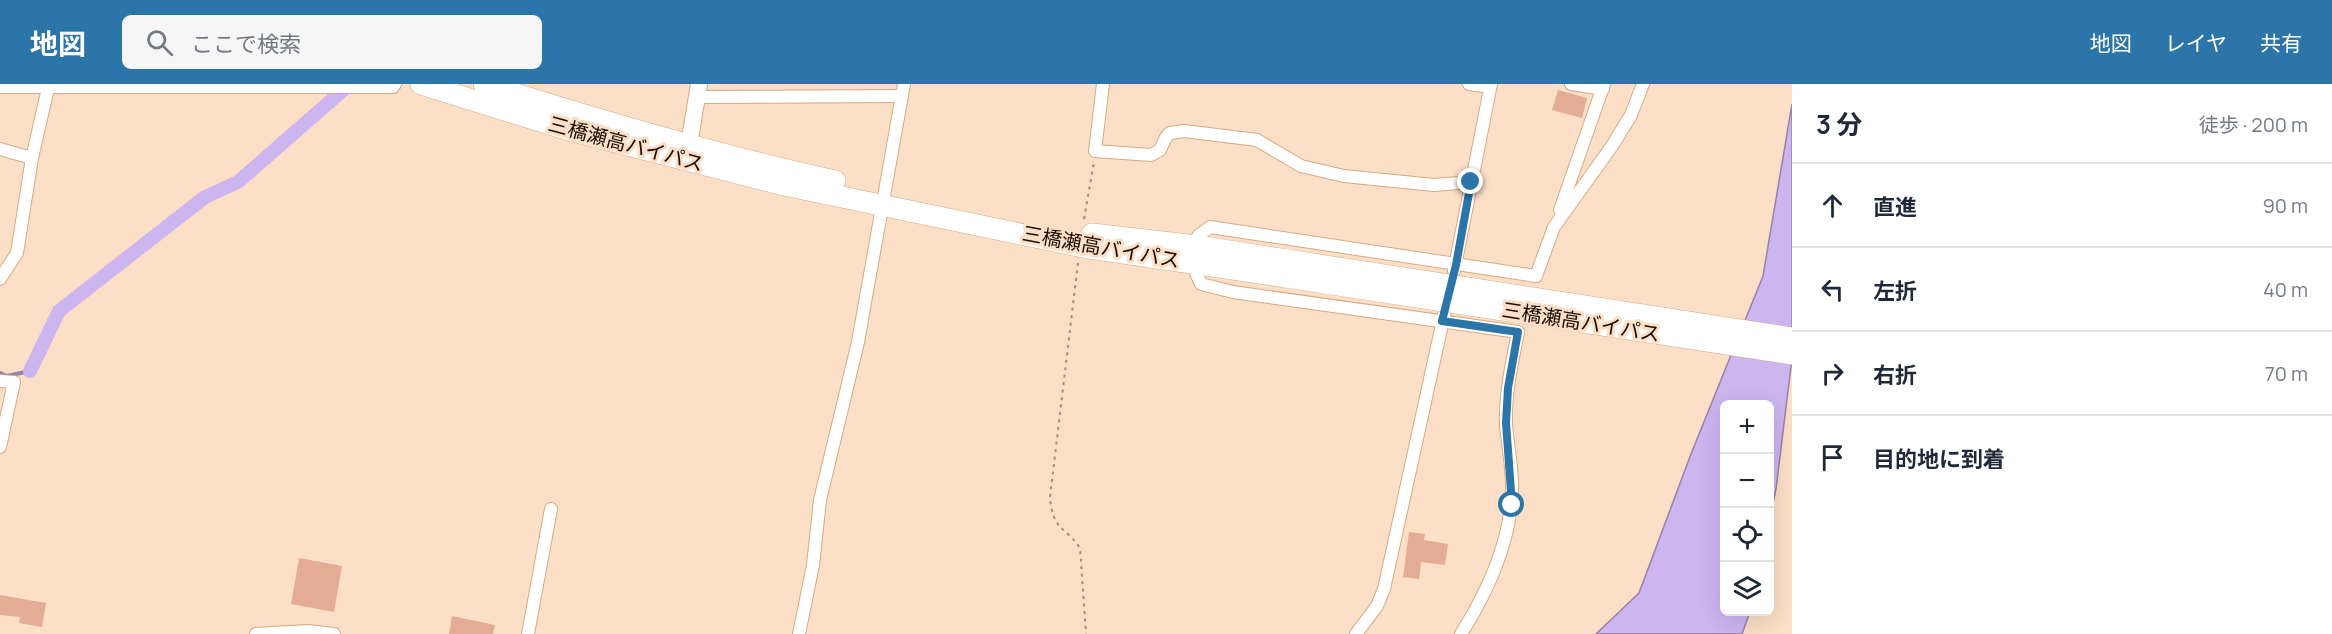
<!DOCTYPE html>
<html lang="ja">
<meta charset="utf-8">
<style>
:root{--surface:#fff;--page:#f6f6f7;--text:#1f2937;--muted:#747a83;--line:#e0e1e3;--accent:#2b75a9}
body{margin:0;font-family:Manrope,"Noto Sans JP",sans-serif;background:var(--page);color:var(--text)}
.controls{position:absolute;right:18px;bottom:18px;display:grid;overflow:hidden;border-radius:9px;box-shadow:0 6px 24px #0002}
.controls button{width:54px;height:54px;display:grid;place-items:center;padding:0;border:0;border-bottom:2px solid var(--line);background:var(--surface);color:var(--text);font:30px sans-serif}
.stop{position:absolute;width:18px;height:18px;margin:-14px;border:4px solid #2b75a9;border-radius:50%;background:#fff}
.stop.end{background:#2b75a9;border-color:#fff;box-shadow:0 2px 6px #0008}
.list{margin:0;padding:0;list-style:none}
h2{display:flex;justify-content:space-between;align-items:center;height:78px;margin:0;padding:0 24px;font-size:26px}
h2 small{font-size:20px;font-weight:400;color:var(--muted)}
.list li{display:grid;grid-template-columns:39px 1fr auto;gap:18px;align-items:center;box-sizing:border-box;height:84px;padding:0 24px;border-top:2px solid var(--line)}
.list b{display:block;font-size:22px;white-space:nowrap}
.list em{font-size:20px;font-style:normal;color:var(--muted)}
.icon{flex:none;width:33px;height:33px;fill:none;stroke:currentColor;stroke-width:2;stroke-linecap:round;stroke-linejoin:round}
.map{position:relative;flex:none;width:1792px;height:550px;overflow:hidden}
header{display:flex;align-items:center;gap:36px;box-sizing:border-box;height:84px;padding:0 30px;background:var(--accent);color:#fff}
header strong{font-size:28px}
nav{display:flex;gap:33px;margin-inline-start:auto;font-size:21px}
.search{width:420px;height:54px;background:var(--page);display:flex;align-items:center;gap:15px;box-sizing:border-box;padding:0 21px;border-radius:9px;color:var(--muted);font-size:22px}
main{display:flex}
aside{flex:1;background:var(--surface)}
.map>svg:first-child{display:block}
.water{fill:#cdb5f0;stroke:#9782a8;stroke-width:1.5}
.lines{fill:none;stroke-linecap:round;stroke-linejoin:round}
.stream{stroke:#9782a8;stroke-width:4}
.canal{stroke:#cdb5f0;stroke-width:14}
.building{fill:#e5ac95}
.street-casing{stroke:#d6aa82;stroke-width:14}
.secondary-casing{stroke:#d6aa82;stroke-width:18}
.highway-casing{stroke:#d6aa82;stroke-width:22}
.path{stroke:#a48d7a;stroke-width:2;stroke-dasharray:3 4.5;stroke-linecap:butt}
.street{stroke:#fff;stroke-width:12}
.secondary{stroke:#fff;stroke-width:16}
.highway{stroke:#fff;stroke-width:21}
.highway-bridge-casing{stroke:#d6aa82;stroke-width:22;stroke-linecap:butt}
.highway-bridge{stroke:#fff;stroke-width:21}
.route{stroke:#2b75a9;stroke-width:8}
.labels{text-anchor:middle;stroke-width:6;stroke-linejoin:round;paint-order:stroke}
.street-label{font-size:20px;fill:#190a00;stroke:#fbdfc6}
</style>
<header>
<strong>地図</strong>
<div class="search"><svg class="icon" aria-label="search" viewBox="0 0 24 24"><circle cx="10" cy="10" r="6"/><path d="M15 15l6 6"/></svg>ここで検索</div>
<nav><a>地図</a><a>レイヤ</a><a>共有</a></nav>
</header>
<main>
<div class="map">
<svg width="1792" height="550" viewBox="0 0 1792 550">
<rect width="100%" height="100%" fill="#fbdfc6"/>
<path class="water" d="M1792,20V274L1776,405L1770,434V320H1724V528H1750L1742,550H1596L1639,509L1691,370L1763,192Z"/>
<g class="lines">
<path class="stream" d="M0,289L7,292L30,287"/>
<path class="canal" d="M30,287L59,227L205,113L238,98L350,0"/>
</g>
<g class="building">
<path d="M1558,6L1587,14L1582,34L1552,26Z"/>
<path d="M1409,448L1425,450L1424,456L1448,460L1445,481L1421,478L1419,495L1403,493Z"/>
<path d="M299,474L342,482L334,528L291,520Z"/>
<path d="M0,511L46,519L42,543L19,539L20,533L0,531Z"/>
<path d="M452,532L495,541L493,550H449Z"/>
</g>
<g class="lines">
<defs>
<g id="street">
<path d="M1103,0L1095,67L1151,71L1160,66L1166,53L1170,49L1184,47L1257,56L1301,82L1344,92L1434,101L1471,98"/>
<path d="M1469,0L1490,3"/>
<path d="M1571,0L1603,5"/>
<path d="M0,3H393L395,0"/>
<path d="M697,13L902,12"/>
<path d="M0,65L32,74"/>
<path d="M1560,126L1604,0"/>
<path d="M1454,187L1491,0"/>
<path d="M0,195L17,169L32,74L49,0"/>
<path d="M0,297L14,298L0,363"/>
<path d="M256,550L308,547L334,550"/>
<path d="M528,550L551,425"/>
<path d="M799,550L813,481L820,416L858,258L904,0"/>
<path d="M1356,550L1377,522L1384,505L1448,213"/>
<path d="M1461,550C1485,512 1506,467 1511,422C1515,395 1508,367 1506,340C1505,309 1512,279 1518,248L1233,208L1201,200L1196,189L1198,152L1210,143L1536,192L1554,143L1612,62L1631,31L1643,0"/>
</g>
<path id="secondary" d="M687,73L699,0"/>
<g id="highway">
<path d="M421,0L569,46L784,101L1083,163L1286,193"/>
<path d="M484,0C600,37 716,71 835,97"/>
<path d="M1092,150L1197,162L1287,176"/>
</g>
</defs>
<use href="#street" class="street-casing"/>
<use href="#secondary" class="secondary-casing"/>
<use href="#highway" class="highway-casing"/>
<g class="path">
<path d="M1084,135L1094,78"/>
<path d="M1078,179L1050,413C1053,447 1063,440 1080,464L1086,550"/>
</g>
<use href="#street" class="street"/>
<use href="#secondary" class="secondary"/>
<use href="#highway" class="highway"/>
<defs>
<g id="highway-bridge">
<path d="M1287,176L1792,254"/>
<path d="M1286,193L1792,270"/>
</g>
</defs>
<use href="#highway-bridge" class="highway-bridge-casing"/>
<use href="#highway-bridge" class="highway-bridge"/>
</g>
<g class="lines">
<path class="route" d="M1471,98L1456,181L1442,237L1518,248L1508,304L1506,339L1512,421"/>
</g>
<g class="labels">
<g class="street-label">
<text transform="translate(626 60) rotate(15)" y="7">三橋瀬高バイパス</text>
<text transform="translate(1101 163) rotate(10)" y="7">三橋瀬高バイパス</text>
<text transform="translate(1581 238) rotate(9)" y="7">三橋瀬高バイパス</text>
</g>
</g>
</svg>
<div class="controls">
<button>+</button>
<button>−</button>
<button><svg class="icon" aria-label="locate" viewBox="0 0 24 24"><circle cx="12" cy="12" r="6"/><path d="M12 2v4M12 18v4M2 12h4M18 12h4"/></svg></button>
<button><svg class="icon" aria-label="layers" viewBox="0 0 24 24"><path d="M12 4l9 5-9 5-9-5zM3 14l9 5 9-5"/></svg></button>
</div>
<div class="stop" style="left:1512px;top:421px"></div>
<div class="stop end" style="left:1471px;top:98px"></div>
</div>
<aside>
<h2>3 分<small>徒歩 · 200 m</small></h2>
<ul class="list">
<li><svg class="icon" aria-label="ahead" viewBox="0 0 24 24"><path d="M12 20V5M6 11l6-6 6 6"/></svg><div><b>直進</b></div><em>90 m</em></li>
<li><svg class="icon" aria-label="left" viewBox="0 0 24 24"><path d="M17 20v-9H6M10 6l-5 5 5 5"/></svg><div><b>左折</b></div><em>40 m</em></li>
<li><svg class="icon" aria-label="right" viewBox="0 0 24 24"><path d="M7 20v-9h11M14 6l5 5-5 5"/></svg><div><b>右折</b></div><em>70 m</em></li>
<li><svg class="icon" aria-label="arrive" viewBox="0 0 24 24"><path d="M6 21V4h12l-3 4 3 4H6"/></svg><div><b>目的地に到着</b></div></li>
</ul>
</aside>
</main>
